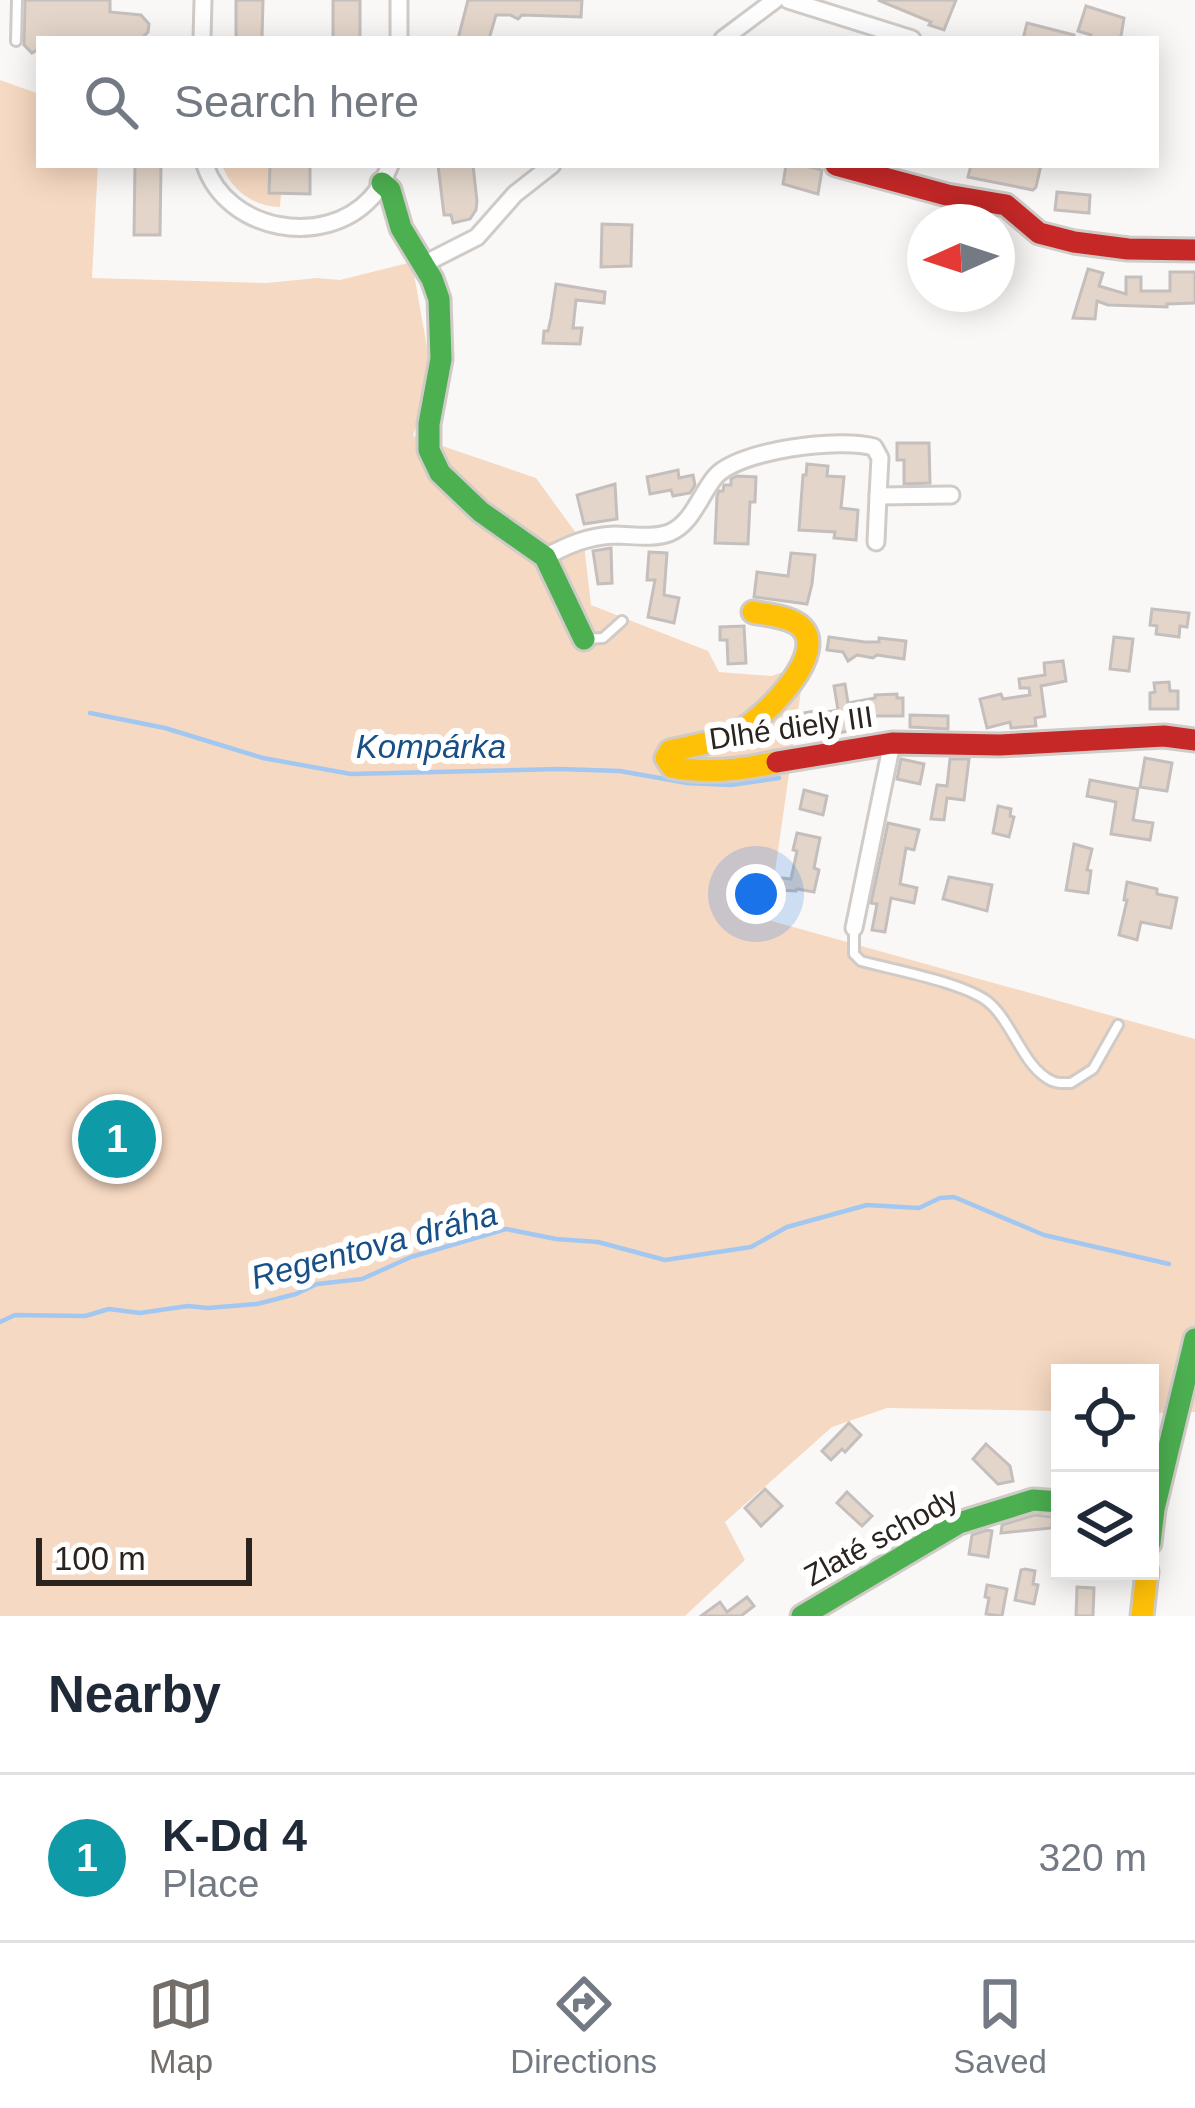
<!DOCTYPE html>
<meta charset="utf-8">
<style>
:root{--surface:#fff;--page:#f6f6f7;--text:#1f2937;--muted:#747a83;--line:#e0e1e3;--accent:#736e69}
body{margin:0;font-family:Helvetica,sans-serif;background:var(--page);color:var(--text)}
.controls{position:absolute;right:36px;bottom:36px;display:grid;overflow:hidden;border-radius:0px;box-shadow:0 6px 30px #0003}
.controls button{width:108px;height:108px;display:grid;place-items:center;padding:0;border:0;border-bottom:3px solid var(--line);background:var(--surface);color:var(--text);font:60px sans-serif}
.compass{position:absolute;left:907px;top:204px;width:108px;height:108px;border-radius:50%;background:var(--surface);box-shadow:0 6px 30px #0003;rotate:267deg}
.scale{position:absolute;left:36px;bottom:30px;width:216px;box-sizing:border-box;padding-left:12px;border:6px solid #2b231d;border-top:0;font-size:33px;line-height:42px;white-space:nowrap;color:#2b231d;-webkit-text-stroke:9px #fff;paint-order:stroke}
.you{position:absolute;left:756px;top:894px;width:42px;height:42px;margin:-30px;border:9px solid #fff;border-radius:50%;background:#1a73e8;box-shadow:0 0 0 18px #1a73e833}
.badge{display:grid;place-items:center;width:78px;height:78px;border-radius:50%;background:var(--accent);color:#fff;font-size:39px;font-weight:700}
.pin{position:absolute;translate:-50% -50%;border:6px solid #fff;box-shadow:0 3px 12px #0006}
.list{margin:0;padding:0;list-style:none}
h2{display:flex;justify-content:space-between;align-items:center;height:156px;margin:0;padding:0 48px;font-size:51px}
h2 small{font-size:39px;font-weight:400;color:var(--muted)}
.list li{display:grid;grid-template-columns:78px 1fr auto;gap:36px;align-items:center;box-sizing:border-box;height:168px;padding:0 48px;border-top:3px solid var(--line)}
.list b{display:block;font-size:45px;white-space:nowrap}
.list p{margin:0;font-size:39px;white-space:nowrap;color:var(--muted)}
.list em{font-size:39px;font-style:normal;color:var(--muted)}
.icon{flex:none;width:66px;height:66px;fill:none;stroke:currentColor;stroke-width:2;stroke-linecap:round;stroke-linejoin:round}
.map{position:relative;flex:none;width:1195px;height:1616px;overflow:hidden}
.search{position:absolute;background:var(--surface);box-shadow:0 6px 30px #0003;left:36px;right:36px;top:36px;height:132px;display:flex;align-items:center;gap:30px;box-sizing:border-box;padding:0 42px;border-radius:0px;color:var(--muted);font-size:45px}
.sheet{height:324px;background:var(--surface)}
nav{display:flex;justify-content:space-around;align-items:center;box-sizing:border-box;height:168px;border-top:3px solid var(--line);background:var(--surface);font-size:33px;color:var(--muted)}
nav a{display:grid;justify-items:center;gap:6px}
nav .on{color:var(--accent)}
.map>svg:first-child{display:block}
.green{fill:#f6d9c2}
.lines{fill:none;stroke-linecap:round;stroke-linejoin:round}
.stream{stroke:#a2c8f2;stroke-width:4.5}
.building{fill:#e3d5c9;stroke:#c4bfbc;stroke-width:3}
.lane-casing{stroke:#d0cbc7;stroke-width:14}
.street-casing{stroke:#d0cbc7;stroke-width:21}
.fast-casing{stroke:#d0cbc7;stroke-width:27}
.slow-casing{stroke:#d0cbc7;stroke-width:27}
.jam-casing{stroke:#d0cbc7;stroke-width:27}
.lane{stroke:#fefefe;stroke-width:8}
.street{stroke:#fefefe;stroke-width:15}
.fast{stroke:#4caf50;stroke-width:21}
.slow{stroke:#ffc107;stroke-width:21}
.jam{stroke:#c62828;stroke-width:21}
.labels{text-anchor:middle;stroke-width:12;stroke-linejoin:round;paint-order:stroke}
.street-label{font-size:30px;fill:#2b231d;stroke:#fff}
.water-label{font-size:33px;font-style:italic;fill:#175087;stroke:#fff}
</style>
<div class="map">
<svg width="1195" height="1616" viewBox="0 0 1195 1616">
<rect width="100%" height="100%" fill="#faf8f6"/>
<g class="green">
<path d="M0,80L39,94V165H98L92,278L267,283L317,278L340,280L412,262L432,376L413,436L536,478L584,544L591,605L708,651L719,672L772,676L805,663L768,920L1195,1039V1412L1150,1413V1373H1060V1411L887,1408L832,1427L725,1522L745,1560L685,1616H0Z"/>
<path d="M222,165H270L269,193L281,194L280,207C254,207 231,190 222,165Z"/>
</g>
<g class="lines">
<g class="stream">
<path d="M90,713L165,728L263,758L351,774L559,769L620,771L687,783L731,785L779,778"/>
<path d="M0,1322L15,1315L85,1316L109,1309L140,1313L188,1306L208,1308L257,1304L296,1294L317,1284L362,1279L411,1257L506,1229L556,1239L598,1242L665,1260L751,1247L787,1227L867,1205L919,1208L940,1198L954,1197L1044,1235L1169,1264"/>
</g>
</g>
<g class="building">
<path d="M25,0H110V12L141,15L149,24L148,32L141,39H39L37,50L32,53L24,45Z"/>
<path d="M236,0H263L262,39H236Z"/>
<rect x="333" y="0" width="27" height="39"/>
<path d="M468,0H582L581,17L522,15L518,19L510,15H496L489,39H458Z"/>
<path d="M878,0H956L944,30L929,25L931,22Z"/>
<path d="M1086,6L1124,18L1121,36L1116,39H1090L1091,35L1078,31Z"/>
<path d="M1027,23L1074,35V39H1023Z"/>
<path d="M135,165H161L160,235H134Z"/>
<path d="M270,165H310V194L269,193Z"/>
<path d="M438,165H473L477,201L476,210L470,219L453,223L451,215H444Z"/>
<path d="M786,165H802L822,170L818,194L783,184Z"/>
<path d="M971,165H1041L1036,187L1033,190L968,177Z"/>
<path d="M1057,192L1090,195L1089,213L1055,210Z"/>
<path d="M602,224L632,225L631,266L601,267Z"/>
<path d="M1088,269L1103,273L1099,286L1126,294V277H1141V291H1170V272H1195V303L1167,304V307L1108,305L1097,301L1095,319L1073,318Z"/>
<path d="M556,284L605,292L604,303L576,300L573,328H582L580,344L543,343L544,331H548L551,318Z"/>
<path d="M897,443H929L930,483L904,484V460H897Z"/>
<path d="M807,464L828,466L827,476L844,477L841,508L858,510L856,540L834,538L835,532L799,530L803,475H806Z"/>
<path d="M678,470L679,478L693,475L695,485L690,493L673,496L671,490L650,494L647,477Z"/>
<path d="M737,476L756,477L755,502H750L748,544L715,543L717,496L719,491H723L724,485H731V479Z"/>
<path d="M615,484L617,519L584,524L577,495Z"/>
<path d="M611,548L612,583L598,584L593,551Z"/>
<path d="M649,552L667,553L664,595L679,598L674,623L648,617L655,580H647Z"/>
<path d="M791,553L815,555L812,584L807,604L754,597L757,572L788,576Z"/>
<path d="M1152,609L1189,613L1187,627L1180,626L1179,637L1156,634L1157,626L1150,625Z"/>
<path d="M744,626L746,663L728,664L727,640H720V627Z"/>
<path d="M829,637L865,642H879V638L906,641L904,659L877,655L873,658L857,655L848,661L843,652L827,650Z"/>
<path d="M1114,637L1133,639L1129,671L1110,669Z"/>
<path d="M1063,661L1066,681L1041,686L1045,716L1035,718L1036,726L1011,728L1010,722L987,728L980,699L1001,694L1003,699L1030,695L1029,688H1020L1019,679L1045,675L1044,663Z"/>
<path d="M1169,682L1170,691H1178V709H1150V693L1155,692L1154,683Z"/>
<path d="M845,684L848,703L875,698V695L897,694V698H903V716H863L866,728L809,738L804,713L815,711L816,714L838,710L834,686Z"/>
<path d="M910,715L948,716V729L910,727Z"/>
<path d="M1145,758L1172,763L1167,791L1140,787Z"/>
<path d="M901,759L924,764L920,784L897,779Z"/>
<path d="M950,759H969L964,800L947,798L944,820L931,819L937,785L947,786Z"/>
<path d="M1090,780L1138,789L1133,820L1153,823L1150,840L1111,834L1116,802L1087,796Z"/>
<path d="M804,790L827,796L823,815L800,809Z"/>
<path d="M998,806L1011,809L1010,816L1014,817L1009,837L993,833Z"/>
<path d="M888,823L919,830L914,850L906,848L900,884L917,888L914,903L891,898L885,932L872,930L877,904L871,903Z"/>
<path d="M797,833L820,838L814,868L819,870L814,892L797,889L796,891L780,890L781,878L791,879L797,851L793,850Z"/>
<path d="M1074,844L1092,849L1087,870L1091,871L1088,893L1066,890Z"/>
<path d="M949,877L992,885L987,911L943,899Z"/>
<path d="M1127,882L1157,889V894L1177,898L1171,928L1141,922L1137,940L1119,935L1127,900H1124Z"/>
<path d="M849,1423L861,1435L845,1452L842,1449L831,1460L822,1451Z"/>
<path d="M986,1444L1010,1466L1013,1481L998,1484L973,1459Z"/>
<path d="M765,1489L782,1506L761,1526L745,1508Z"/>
<path d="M847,1492L872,1516L862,1526L837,1503Z"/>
<path d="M1035,1515L1053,1517L1052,1528L1001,1533L1002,1525Z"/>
<path d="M987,1530L992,1531L988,1557L969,1554L972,1535Z"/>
<path d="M1025,1569L1035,1571L1033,1584L1038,1585L1034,1604L1015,1600L1021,1570Z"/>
<path d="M987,1585L1007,1589L1002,1616L986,1614L989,1598L985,1597Z"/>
<path d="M1077,1587L1094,1588L1093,1616H1076Z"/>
<path d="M747,1597L754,1606L741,1616H701L720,1602L727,1612Z"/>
</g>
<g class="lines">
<defs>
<g id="lane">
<path d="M16,41L17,0"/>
<path d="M585,639L603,638L622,621"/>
<path d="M854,928V954L861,961C894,970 961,982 987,1001C1012,1020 1023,1068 1052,1081C1058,1084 1065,1083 1071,1083L1093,1069L1118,1025"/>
</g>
<g id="street">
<path d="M788,0L912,39"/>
<path d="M202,39L203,0"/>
<path d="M399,39V0"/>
<path d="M723,39L775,0"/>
<path d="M205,165C227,231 324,249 371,198C380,189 385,177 390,165"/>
<path d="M422,265L477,237L515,194L552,165"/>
<path d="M876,542L878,496"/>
<path d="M545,557C568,545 588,536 614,535C632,535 652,539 669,533C692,524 700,495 715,477C737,450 841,437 874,447L880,458L878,496L951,495"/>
<path d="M854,928L892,743"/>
</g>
<g id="fast">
<path d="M382,183L390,190L401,228L432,279L439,299L441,359L429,424V450L440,473L481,512L545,557L584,639"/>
<path d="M1150,1543L1154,1509L1195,1339"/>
<path d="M802,1616L959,1523L1033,1500L1060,1502"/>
</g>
<g id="slow">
<path d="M753,612C767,615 787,616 799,625C832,651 765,716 743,729C721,742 694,745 670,751L666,758L672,767C706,774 743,770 777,762"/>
<path d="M1142,1616L1147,1571"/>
</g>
<g id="jam">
<path d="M836,165L947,195L1006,205L1039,233L1074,242L1128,249L1195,250"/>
<path d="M777,762L892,743L1000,745L1164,736L1195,740"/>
</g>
</defs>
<use href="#lane" class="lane-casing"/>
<use href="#street" class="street-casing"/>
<use href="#fast" class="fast-casing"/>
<use href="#slow" class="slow-casing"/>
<use href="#jam" class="jam-casing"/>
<use href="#lane" class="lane"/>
<use href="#street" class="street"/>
<use href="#fast" class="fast"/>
<use href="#slow" class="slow"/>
<use href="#jam" class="jam"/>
</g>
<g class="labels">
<g class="street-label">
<text transform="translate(791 728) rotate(-8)" y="10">Dlhé diely III</text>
<text transform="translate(881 1537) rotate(-29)" y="10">Zlaté schody</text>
</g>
<g class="water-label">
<text x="431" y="758">Kompárka</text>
<text transform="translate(374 1245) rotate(-15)" y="12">Regentova dráha</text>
</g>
</g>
</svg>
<div class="controls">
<button><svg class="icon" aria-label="locate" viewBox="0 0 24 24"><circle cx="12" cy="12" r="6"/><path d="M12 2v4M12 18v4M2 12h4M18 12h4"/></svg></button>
<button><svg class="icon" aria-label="layers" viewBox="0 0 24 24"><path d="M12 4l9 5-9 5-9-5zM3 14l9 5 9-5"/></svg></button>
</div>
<svg class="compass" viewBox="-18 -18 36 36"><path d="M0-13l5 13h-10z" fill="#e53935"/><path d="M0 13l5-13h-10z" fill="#747a83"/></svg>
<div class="scale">100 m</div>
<div class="you"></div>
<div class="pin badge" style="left:117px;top:1139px;background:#0f9aa8">1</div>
<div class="search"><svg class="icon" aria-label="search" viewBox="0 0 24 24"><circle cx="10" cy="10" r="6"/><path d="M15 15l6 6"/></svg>Search here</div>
</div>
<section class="sheet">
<h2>Nearby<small></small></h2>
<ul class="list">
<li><span class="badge" style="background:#0f9aa8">1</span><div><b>K-Dd 4</b><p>Place</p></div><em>320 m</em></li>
</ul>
</section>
<nav>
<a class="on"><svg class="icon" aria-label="map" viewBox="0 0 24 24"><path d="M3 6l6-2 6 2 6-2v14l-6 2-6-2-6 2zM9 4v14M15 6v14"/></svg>Map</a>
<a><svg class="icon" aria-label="directions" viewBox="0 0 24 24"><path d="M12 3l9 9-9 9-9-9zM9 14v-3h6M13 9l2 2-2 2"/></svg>Directions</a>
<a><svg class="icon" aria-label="saved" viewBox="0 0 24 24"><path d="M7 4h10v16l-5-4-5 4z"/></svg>Saved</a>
</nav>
